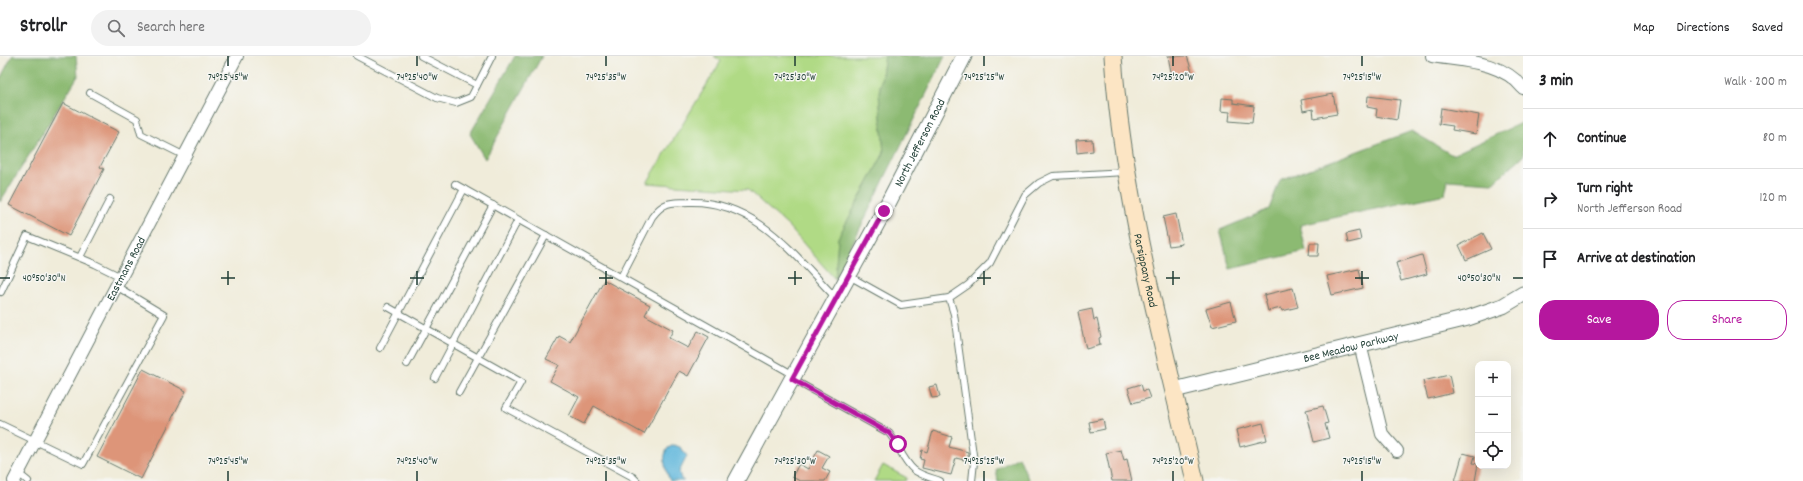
<!DOCTYPE html>
<meta charset="utf-8">
<style>
:root{--surface:#fff;--page:#f2f2f2;--text:#202124;--muted:#757577;--line:#e0e0e0;--accent:#b5179e}
body{margin:0;font-family:Dekko,sans-serif;background:var(--page);color:var(--text)}
.controls{position:absolute;right:12px;bottom:12px;display:grid;overflow:hidden;border-radius:8px;box-shadow:0 4px 16px #0002}
.controls button{width:36px;height:36px;display:grid;place-items:center;padding:0;border:0;border-bottom:1px solid var(--line);background:var(--surface);color:var(--text);font:20px sans-serif}
.stop{position:absolute;width:12px;height:12px;margin:-9px;border:3px solid #b5179e;border-radius:50%;background:#fff}
.stop.end{background:#b5179e;border-color:#fff;box-shadow:0 1px 4px #0008}
.list{margin:0;padding:0;list-style:none}
h2{display:flex;justify-content:space-between;align-items:center;height:52px;margin:0;padding:0 16px;font-size:17px}
h2 small{font-size:13px;font-weight:400;color:var(--muted)}
.list li{display:grid;grid-template-columns:26px 1fr auto;gap:12px;align-items:center;box-sizing:border-box;height:60px;padding:0 16px;border-top:1px solid var(--line)}
.list b{display:block;font-size:15px;white-space:nowrap}
.list p{margin:0;font-size:13px;white-space:nowrap;color:var(--muted)}
.list em{font-size:13px;font-style:normal;color:var(--muted)}
.actions{display:flex;gap:8px;padding:12px 16px}
.actions a{flex:1;padding:9px 0;border:1px solid var(--accent);border-radius:16px;text-align:center;font-size:14px;color:var(--accent)}
.actions .main{background:var(--accent);color:#fff}
.icon{flex:none;width:22px;height:22px;fill:none;stroke:currentColor;stroke-width:2;stroke-linecap:round;stroke-linejoin:round}
.map{position:relative;flex:none;width:1523px;height:425px;overflow:hidden}
header{display:flex;align-items:center;gap:24px;box-sizing:border-box;height:56px;padding:0 20px;background:var(--surface);border-bottom:1px solid var(--line)}
header strong{font-size:19px}
nav{display:flex;gap:22px;margin-inline-start:auto;font-size:14px}
.search{width:280px;height:36px;background:var(--page);display:flex;align-items:center;gap:10px;box-sizing:border-box;padding:0 14px;border-radius:22px;color:var(--muted);font-size:15px}
main{display:flex}
aside{flex:1;background:var(--surface)}
.map>svg:first-child{display:block}
.green{fill:#b0da85;stroke:#688c5c}
.forest{fill:#8cba72;stroke:#567c53}
.water{fill:#5db6db;stroke:#3e7a88}
.building{fill:#dd9579}
.lines{fill:none;stroke-linecap:round;stroke-linejoin:round}
.service-casing{stroke:#687a6e;stroke-width:8}
.minor-casing{stroke:#687a6e;stroke-width:14}
.tertiary-casing{stroke:#687a6e;stroke-width:17}
.secondary-casing{stroke:#687a6e;stroke-width:19}
.service{stroke:#fff;stroke-width:6}
.minor{stroke:#fff;stroke-width:12}
.tertiary{stroke:#fff;stroke-width:15}
.secondary{stroke:#fce5c4;stroke-width:17}
.route{stroke:#b5179e;stroke-width:5}
.ticks{fill:none;stroke:#1f3d34;stroke-width:1.5}
.labels{text-anchor:middle;stroke-width:3;stroke-linejoin:round;paint-order:stroke}
.street-label{font-size:12px;fill:#1f3d34;stroke:#f6f6f2}
.ticks-label{font-size:10px;text-anchor:middle;fill:#1f3d34;stroke:#f6f6f2;stroke-width:3;stroke-linejoin:round;paint-order:stroke}
</style>
<header>
<strong>Strollr</strong>
<div class="search"><svg class="icon" aria-label="search" viewBox="0 0 24 24"><circle cx="10" cy="10" r="6"/><path d="M15 15l6 6"/></svg>Search here</div>
<nav><a>Map</a><a>Directions</a><a>Saved</a></nav>
</header>
<main>
<div class="map">
<svg width="1523" height="425" viewBox="0 0 1523 425">
<rect width="100%" height="100%" fill="#f6f6f2"/>
<filter id="ink" filterUnits="userSpaceOnUse"><feTurbulence type="fractalNoise" baseFrequency=".025" numOctaves="2"/><feDisplacementMap in="SourceGraphic" scale="8" xChannelSelector="R" yChannelSelector="G"/><feConvolveMatrix kernelMatrix="1 2 1 2 8 2 1 2 1" color-interpolation-filters="sRGB"/></filter>
<filter id="wash" filterUnits="userSpaceOnUse"><feTurbulence type="fractalNoise" baseFrequency=".012" numOctaves="4" result="noise"/><feDisplacementMap in="SourceGraphic" scale="16" xChannelSelector="R" yChannelSelector="G"/><feGaussianBlur stdDeviation="0.9" result="paint"/><feColorMatrix in="noise" values="0 0 0 0 0 0 0 0 0 0 0 0 0 0 0 0 0 1.4 0 .05"/><feComposite in="paint" operator="in"/></filter>
<g filter="url(#wash)">
<rect width="100%" height="100%" fill="#f0ecda"/>
<g class="green">
<path d="M714,0H885L879,37L884,97L838,182L835,223L788,170L748,134L647,127L721,5Z"/>
<path d="M883,409L907,422L905,425H874Z"/>
</g>
<g class="forest">
<path d="M12,0H76L78,20L0,146V23Z"/>
<path d="M515,0H542L485,103L470,78Z"/>
<path d="M885,0H945L835,223L838,182L884,97L879,37Z"/>
<path d="M1523,66V100L1493,127L1448,124L1445,138L1300,169L1306,195L1230,213L1220,174L1269,153L1280,124L1412,75L1452,99Z"/>
<path d="M1019,401L1029,425H998L996,413Z"/>
</g>
<path class="water" d="M674,389L680,391L687,400L679,416L681,423L684,425H670C666,415 661,401 668,392Z"/>
<g id="blocks">
<g class="building">
<path d="M1168,0H1187L1192,16L1174,21L1173,16H1171Z"/>
<path d="M1333,38L1337,58L1314,62L1313,53L1303,55L1301,44Z"/>
<path d="M1368,40L1400,44L1397,64L1376,60L1377,53L1367,51Z"/>
<path d="M1222,42L1233,43V47L1254,50L1252,67L1229,65L1230,56L1221,55Z"/>
<path d="M63,47L119,76L100,111L104,113L69,180L9,149Z"/>
<path d="M1441,52L1479,59L1476,78L1452,74L1453,70L1439,68Z"/>
<path d="M1092,83L1093,95L1077,97L1076,84Z"/>
<path d="M1176,158L1182,188L1169,190L1163,161Z"/>
<path d="M1359,175L1361,184L1348,187L1346,178Z"/>
<path d="M1483,177L1491,193L1466,204L1459,189Z"/>
<path d="M1310,187H1319L1318,200H1309Z"/>
<path d="M1422,199L1427,218L1401,225L1396,207Z"/>
<path d="M1359,213L1363,232L1332,239L1327,220Z"/>
<path d="M604,224L650,249L645,259L673,274L669,282L688,292L698,275L709,281L688,320L679,315L644,378L594,350L584,368L569,360L579,341L550,325L559,309L546,303L559,280L570,286Z"/>
<path d="M1293,232L1298,251L1282,255L1281,252L1268,255L1264,239Z"/>
<path d="M1231,246L1236,265L1212,271L1206,253Z"/>
<path d="M1092,253L1094,264L1097,263L1101,281L1099,282L1100,289L1086,293L1078,256Z"/>
<path d="M143,313L186,335L141,423L97,401Z"/>
<path d="M1449,319L1453,337L1428,343L1423,325Z"/>
<path d="M1141,328L1143,335L1147,334L1150,342L1133,347L1128,332Z"/>
<path d="M937,329L940,341L932,342L929,331Z"/>
<path d="M1323,350L1328,367L1325,368L1329,382L1314,386L1306,354Z"/>
<path d="M1103,363L1105,373L1091,376L1089,366Z"/>
<path d="M1263,367L1267,384L1240,391L1236,374Z"/>
<path d="M933,375L952,381L949,391L968,396V405L956,402L951,419L922,412L924,404L920,403L922,394L927,396Z"/>
<path d="M818,394L829,400L822,412L830,416L825,425H800L792,421L799,408L808,413Z"/>
<path d="M1121,394L1124,404L1127,403L1132,425H1112L1106,397Z"/>
<path d="M1463,397L1475,400L1473,407L1478,408L1475,425H1455Z"/>
</g>
</g>
</g>
<g filter="url(#ink)">
<use href="#blocks" fill-opacity="0" stroke="#687a6e" stroke-width="1"/>
<g class="lines">
<defs>
<g id="service">
<path d="M357,0L437,42L456,47L471,41L492,0"/>
<path d="M421,0L477,29"/>
<path d="M90,37L137,63L141,78L185,100"/>
<path d="M455,128L794,319"/>
<path d="M80,201L110,143"/>
<path d="M849,220L901,249L949,242L968,229L990,207L1025,139L1039,127L1053,120L1126,116"/>
<path d="M621,221L652,161C663,146 670,146 689,146C756,144 794,199 836,242"/>
<path d="M1,236L27,180L95,208L121,221"/>
<path d="M949,242L954,258L974,406L972,425"/>
<path d="M388,251L521,326L506,352L633,421L637,425"/>
<path d="M380,292L464,133"/>
<path d="M407,308L493,149"/>
<path d="M435,322L518,164"/>
<path d="M792,323L889,377C898,388 903,405 914,414C920,419 932,422 940,425"/>
<path d="M459,336L546,179"/>
<path d="M0,368L83,408L164,259L116,230"/>
<path d="M18,417L28,425"/>
</g>
<g id="minor">
<path d="M1432,0C1463,5 1502,5 1523,32"/>
<path d="M1360,288L1382,378L1397,395"/>
<path id="s1" d="M14,425L237,0"/>
</g>
<g id="tertiary">
<path id="s2" d="M1174,334L1468,262L1503,250L1523,238"/>
<path id="s3" d="M736,425L884,155L964,0"/>
</g>
<g id="secondary">
<path id="s4" d="M1113,0C1123,144 1163,285 1195,425"/>
</g>
</defs>
<use href="#service" class="service-casing"/>
<use href="#minor" class="minor-casing"/>
<use href="#tertiary" class="tertiary-casing"/>
<use href="#secondary" class="secondary-casing"/>
<use href="#service" class="service"/>
<use href="#minor" class="minor"/>
<use href="#tertiary" class="tertiary"/>
<use href="#secondary" class="secondary"/>
</g>
</g>
<g class="lines" filter="url(#ink)">
<path class="route" d="M884,155L792,323L889,377L898,388"/>
</g>
<path class="ticks" d="M228,0V10M417,0V10M606,0V10M795,0V10M984,0V10M1173,0V10M1362,0V10M228,215V229M417,215V229M606,215V229M795,215V229M984,215V229M1173,215V229M1362,215V229M0,222H10M221,222H235M410,222H424M599,222H613M788,222H802M977,222H991M1166,222H1180M1355,222H1369M1513,222H1523M228,415V425M417,415V425M606,415V425M795,415V425M984,415V425M1173,415V425M1362,415V425"/>
<g class="labels">
<g class="street-label">
<text dy="4" stroke="none"><textPath href="#s3" startOffset="385">North Jefferson Road</textPath></text>
<text dy="4" stroke="none"><textPath href="#s1" startOffset="240">Eastmans Road</textPath></text>
<text dy="4" stroke="none"><textPath href="#s4" startOffset="217">Parsippany Road</textPath></text>
<text dy="4" stroke="none"><textPath href="#s2" startOffset="182">Bee Meadow Parkway</textPath></text>
</g>
</g>
<g class="ticks-label">
<text x="228" y="24">74°25'45"W</text>
<text x="417" y="24">74°25'40"W</text>
<text x="606" y="24">74°25'35"W</text>
<text x="795" y="24">74°25'30"W</text>
<text x="984" y="24">74°25'25"W</text>
<text x="1173" y="24">74°25'20"W</text>
<text x="1362" y="24">74°25'15"W</text>
<text x="44" y="225">40°50'30"N</text>
<text x="1479" y="225">40°50'30"N</text>
<text x="228" y="408">74°25'45"W</text>
<text x="417" y="408">74°25'40"W</text>
<text x="606" y="408">74°25'35"W</text>
<text x="795" y="408">74°25'30"W</text>
<text x="984" y="408">74°25'25"W</text>
<text x="1173" y="408">74°25'20"W</text>
<text x="1362" y="408">74°25'15"W</text>
</g>
</svg>
<div class="controls">
<button>+</button>
<button>−</button>
<button><svg class="icon" aria-label="locate" viewBox="0 0 24 24"><circle cx="12" cy="12" r="6"/><path d="M12 2v4M12 18v4M2 12h4M18 12h4"/></svg></button>
</div>
<div class="stop" style="left:898px;top:388px"></div>
<div class="stop end" style="left:884px;top:155px"></div>
</div>
<aside>
<h2>3 min<small>Walk · 200 m</small></h2>
<ul class="list">
<li><svg class="icon" aria-label="ahead" viewBox="0 0 24 24"><path d="M12 20V5M6 11l6-6 6 6"/></svg><div><b>Continue</b></div><em>80 m</em></li>
<li><svg class="icon" aria-label="right" viewBox="0 0 24 24"><path d="M7 20v-9h11M14 6l5 5-5 5"/></svg><div><b>Turn right</b><p>North Jefferson Road</p></div><em>120 m</em></li>
<li><svg class="icon" aria-label="arrive" viewBox="0 0 24 24"><path d="M6 21V4h12l-3 4 3 4H6"/></svg><div><b>Arrive at destination</b></div></li>
</ul>
<div class="actions"><a class="main">Save</a><a>Share</a></div>
</aside>
</main>
